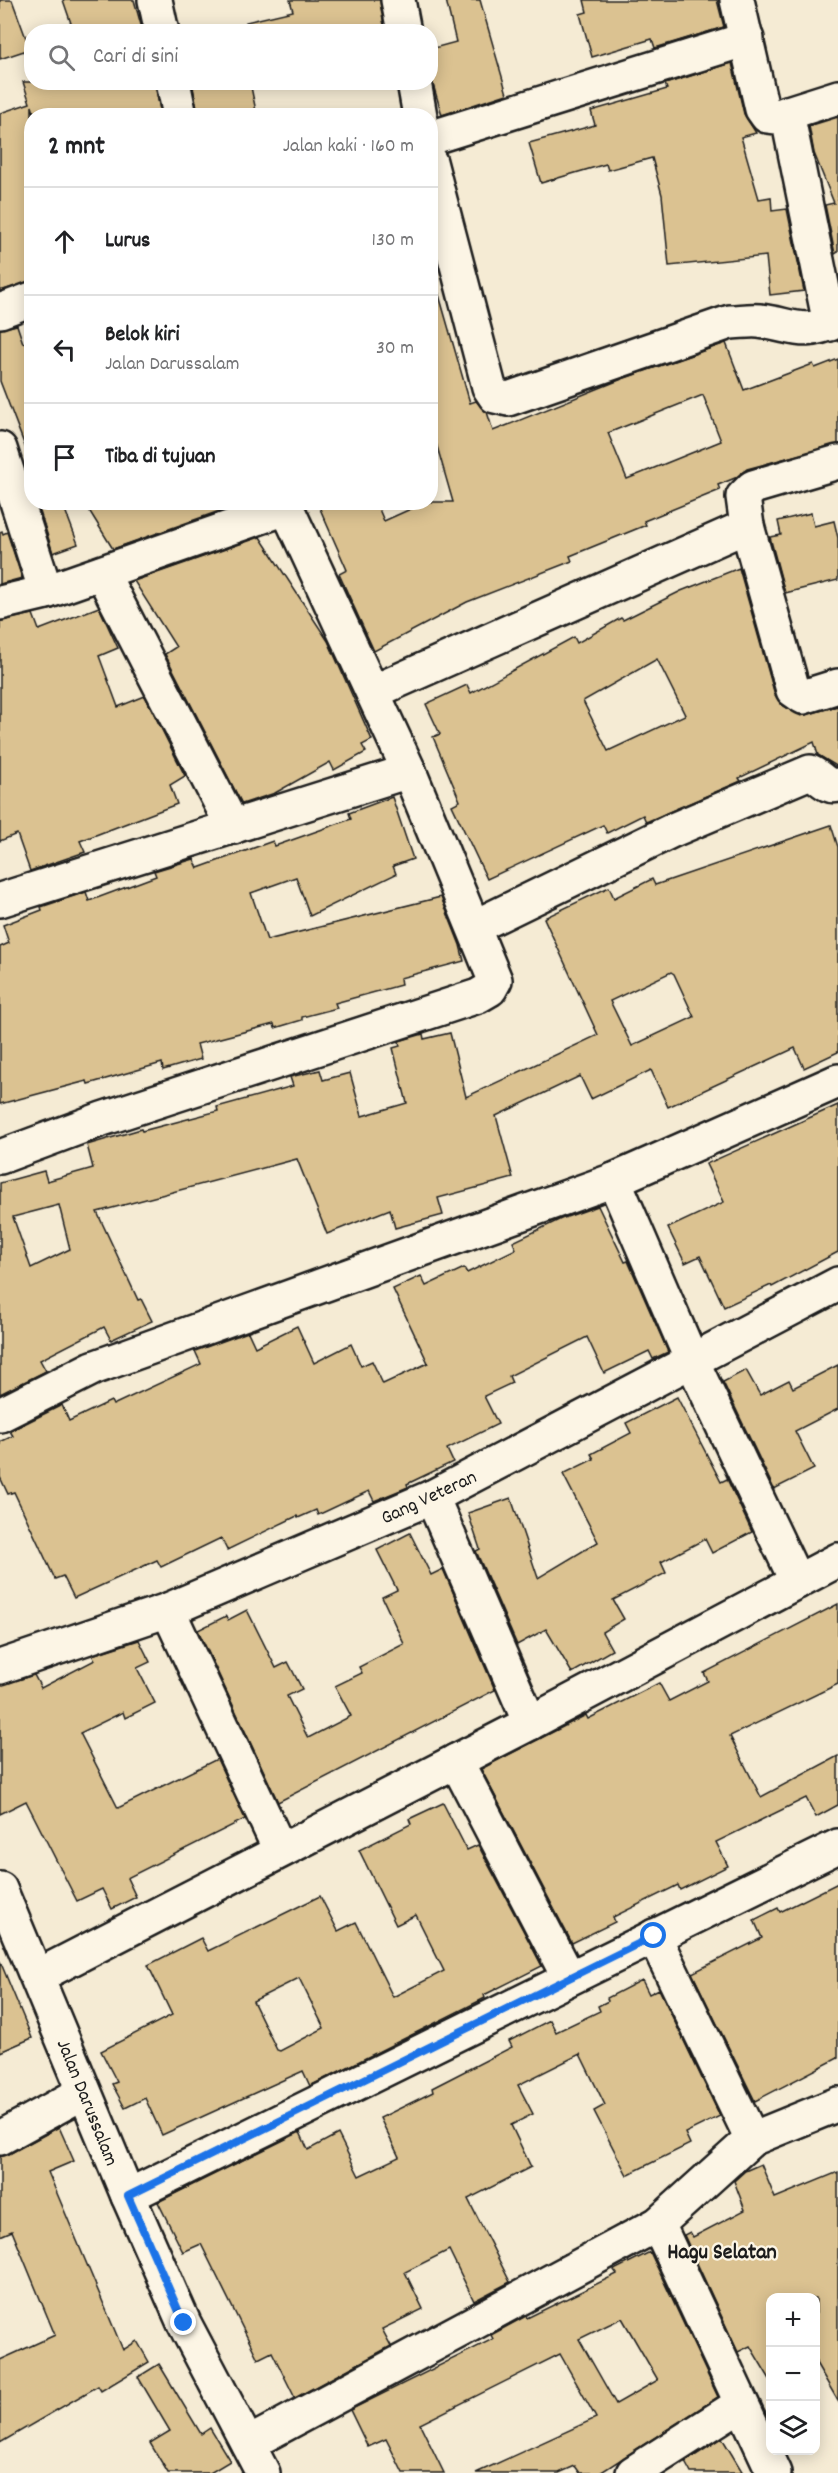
<!DOCTYPE html>
<html lang="id">
<meta charset="utf-8">
<style>
:root{--surface:#fff;--page:#f6f6f6;--text:#202124;--muted:#757577;--line:#e0e0e0}
body{margin:0;font-family:Dekko,sans-serif;background:var(--page);color:var(--text)}
.controls{position:absolute;right:18px;bottom:18px;display:grid;overflow:hidden;border-radius:12px;box-shadow:0 3px 15px #0003}
.controls button{width:54px;height:54px;display:grid;place-items:center;padding:0;border:0;border-bottom:2px solid var(--line);background:var(--surface);color:var(--text);font:30px sans-serif}
.stop{position:absolute;width:18px;height:18px;margin:-14px;border:4px solid #1a73e8;border-radius:50%;background:#fff}
.stop.end{background:#1a73e8;border-color:#fff;box-shadow:0 2px 6px #0008}
.list{margin:0;padding:0;list-style:none}
h2{display:flex;justify-content:space-between;align-items:center;height:78px;margin:0;padding:0 24px;font-size:26px}
h2 small{font-size:20px;font-weight:400;color:var(--muted)}
.list li{display:grid;grid-template-columns:39px 1fr auto;gap:18px;align-items:center;box-sizing:border-box;height:108px;padding:0 24px;border-top:2px solid var(--line)}
.list b{display:block;font-size:22px;white-space:nowrap}
.list p{margin:0;font-size:20px;white-space:nowrap;color:var(--muted)}
.list em{font-size:20px;font-style:normal;color:var(--muted)}
.icon{flex:none;width:33px;height:33px;fill:none;stroke:currentColor;stroke-width:2;stroke-linecap:round;stroke-linejoin:round}
.map{position:relative;flex:none;width:838px;height:2473px;overflow:hidden}
.search{position:absolute;background:var(--surface);box-shadow:0 3px 15px #0003;left:24px;top:24px;width:414px;height:66px;display:flex;align-items:center;gap:15px;box-sizing:border-box;padding:0 21px;border-radius:24px;color:var(--muted);font-size:22px}
.panel{position:absolute;background:var(--surface);box-shadow:0 3px 15px #0003;left:24px;top:108px;width:414px;height:402px;border-radius:24px}
.map>svg:first-child{display:block}
.building{fill:#dbc291;stroke:#1c1c1c;stroke-width:1.5;fill-rule:evenodd}
.lines{fill:none;stroke-linecap:round;stroke-linejoin:round}
.street-casing{stroke:#1c1c1c;stroke-width:38}
.secondary-casing{stroke:#1c1c1c;stroke-width:38}
.street{stroke:#fcf5e5;stroke-width:33}
.secondary{stroke:#fcf5e5;stroke-width:33}
.route{stroke:#1a73e8;stroke-width:8}
.labels{text-anchor:middle;stroke-width:4.5;stroke-linejoin:round;paint-order:stroke}
.street-label{font-size:20px;fill:#1c1c1c;stroke:#fcf5e5}
.quarter-label{font-size:22px;font-weight:bold;fill:#1c1c1c;stroke:#fcf5e5}
</style>
<div class="map">
<svg width="838" height="2473" viewBox="0 0 838 2473">
<rect width="100%" height="100%" fill="#f5ebd4"/>
<filter id="ink" filterUnits="userSpaceOnUse"><feTurbulence type="fractalNoise" baseFrequency=".0167" numOctaves="2"/><feDisplacementMap in="SourceGraphic" scale="12" xChannelSelector="R" yChannelSelector="G"/><feConvolveMatrix kernelMatrix="1 2 1 2 8 2 1 2 1" color-interpolation-filters="sRGB"/></filter>
<g filter="url(#ink)">
<g class="building">
<path d="M0,0H12L30,49L0,59Z"/>
<path d="M63,0H134L143,32H74Z"/>
<path d="M290,0H380L385,32H247L246,22L293,11Z"/>
<path d="M446,0H480L507,94L442,115L430,74V49L456,42Z"/>
<path d="M584,0H717L724,27L655,48L652,39L592,57L580,14L587,12Z"/>
<path d="M732,63L744,114L756,133L741,137L759,199L771,197L772,211L787,209L804,291L770,295L766,256L669,266L662,195L652,158L608,170L606,164L541,183L529,143L595,125L591,111L667,89L665,84Z"/>
<path d="M23,82H155L161,116H35L32,106V281L0,291V113L30,103Z"/>
<path d="M213,82H250L257,116H198L193,87Z"/>
<path d="M838,117V252L835,254L825,205L834,203L814,153L809,126Z"/>
<path d="M437,288L470,403L476,401L487,412L493,431L622,379L726,343L744,390L813,364L815,368L838,359V444L747,469L735,478L718,485L720,490L644,521L646,525L570,556L572,561L467,602L374,651L339,574L347,570L317,502H376L384,521L426,502H453L430,422V289ZM703,395L721,441L627,479L608,433Z"/>
<path d="M17,325L23,343L32,341V453L28,454L0,381V329Z"/>
<path d="M37,502H62L78,544L53,553Z"/>
<path d="M84,502H223L225,509L113,549Z"/>
<path d="M811,513L814,526L834,521L838,538V580L785,593L770,537L781,535L778,521Z"/>
<path d="M2,531L3,534L7,532L22,578L0,584V532Z"/>
<path d="M260,537L328,641L372,740L362,745L366,752L334,770L330,762L275,793L242,804L165,654L176,647L134,581Z"/>
<path d="M739,568L775,695L782,705L801,716L838,706V767L818,755L814,742L739,778L741,781L646,822L643,815L607,833L603,825L487,879L452,805L460,801L433,737L440,734L426,704L467,685L471,693L574,637L577,643L621,618L623,620L681,591ZM657,659L685,715L608,751L583,701Z"/>
<path d="M99,607L118,648L99,656L118,707L145,696L185,776L170,785L177,804L80,841L85,852L30,871L17,834L0,841V621L33,614L39,630Z"/>
<path d="M392,797L413,859L393,866L396,874L310,916L296,877L251,893L267,940L441,897L460,945L464,961L400,978L401,985L335,1003L337,1008L302,1017V1020L275,1028L274,1024L197,1044L201,1059L163,1070L162,1063L88,1084L87,1081L0,1104V947L9,943L3,925L42,910L41,907L86,892L89,901L156,876L154,871L194,859L198,868L273,841L275,846L351,819L349,813Z"/>
<path d="M831,825L838,847V1052L804,1068L795,1048L668,1107L651,1070L591,1099L580,1076L496,1116L513,1178L438,1198L443,1215L395,1228L390,1209L327,1234L297,1159L97,1212L138,1300L141,1299L152,1321L111,1340L104,1327L40,1360L46,1371L0,1394V1183L44,1171L47,1181L93,1168L87,1145L141,1129L142,1131L218,1111L217,1107L293,1086L290,1077L320,1070L323,1080L350,1073L362,1116L407,1103L393,1048L400,1046L399,1041L423,1034L424,1039L450,1033L466,1097L598,1035L544,918L609,887L614,898L652,879L655,885ZM671,972L674,974L694,1017L632,1046L610,1001ZM59,1205L70,1249L31,1268L13,1217Z"/>
<path d="M838,1105V1252L772,1287L771,1285L724,1307L700,1256L685,1263L668,1228L724,1202L706,1164Z"/>
<path d="M598,1206L625,1262L628,1261L668,1352L653,1359L649,1351L604,1373L587,1337L509,1376L512,1383L484,1396L498,1424L447,1449L453,1462L407,1484L408,1487L374,1501L369,1491L318,1515L316,1510L298,1518L297,1516L227,1550L221,1538L161,1567L157,1560L74,1598L63,1576L55,1579L14,1492L8,1494L0,1477V1442L13,1436L10,1431L62,1405L69,1421L111,1401L113,1405L201,1364L195,1351L248,1332L255,1347L297,1326L314,1363L351,1344L361,1366L372,1361L383,1384L428,1363L393,1289L421,1276L426,1286L464,1268L467,1273L516,1249L513,1242L561,1219Z"/>
<path d="M838,1365V1409L795,1431L814,1469L774,1489L723,1382L746,1370L760,1395L789,1380L793,1388Z"/>
<path d="M677,1397L721,1482L727,1479L752,1532L712,1553L705,1539L661,1562L666,1573L613,1600L624,1619L602,1632L612,1650L572,1673L546,1629L517,1645L476,1551L480,1549L468,1513L511,1498L538,1578L598,1542L563,1474L594,1459L591,1454L631,1433L626,1423Z"/>
<path d="M410,1533L431,1575L443,1569L495,1690L278,1802L198,1630L226,1616L228,1620L247,1610L276,1668L288,1662L302,1689L287,1696L308,1738L351,1716L335,1686L362,1673L359,1667L404,1644L382,1597L397,1590L377,1550Z"/>
<path d="M838,1604V1684L730,1736L761,1797L838,1756V1805L816,1817L806,1798L716,1842L728,1866L680,1890L678,1885L613,1917L615,1922L572,1943L481,1769L586,1715L588,1719L659,1683L669,1701L708,1681L704,1673Z"/>
<path d="M139,1640L150,1662L137,1668L155,1703L125,1718L123,1712L80,1733L118,1808L217,1759L245,1819L127,1878L136,1897L112,1909L102,1889L77,1901L26,1801L0,1814V1685L34,1675L41,1688L95,1660L92,1655Z"/>
<path d="M443,1803L467,1850L478,1845L542,1966L484,1995L485,1998L310,2086L303,2071L162,2135L145,2098L125,2108L112,2084L117,2082L101,2051L172,2015L148,1965L201,1938L208,1951L320,1896L338,1931L356,1922L393,1997L444,1971L416,1915L396,1925L359,1850L411,1824L409,1819ZM299,1978L324,2028L280,2051L277,2050L253,2001Z"/>
<path d="M838,1883V2058L755,2101L692,1973L762,1938L754,1920L778,1908L780,1912Z"/>
<path d="M0,1961L32,2038L0,2052Z"/>
<path d="M642,1980L649,1994L659,1989L720,2116L685,2133L690,2144L627,2175L594,2111L605,2105L580,2054L518,2085L533,2114L511,2125L531,2167L468,2199L510,2282L474,2301L449,2250L405,2272L423,2309L382,2329L391,2346L295,2398L272,2352L258,2359L201,2244L183,2252L158,2202L300,2132L308,2150L338,2134L359,2176L399,2157L380,2118L433,2092L432,2088L512,2047L509,2041L550,2020L556,2032L600,2011L598,2006L608,2001L607,1998Z"/>
<path d="M59,2127L74,2161L48,2172L123,2350L137,2341L149,2362L101,2391L98,2386L0,2443V2360L55,2335L12,2231L0,2236V2157L9,2154Z"/>
<path d="M761,2164L775,2198L838,2172V2401L816,2363V2298H771V2381L750,2346L738,2352L684,2235L690,2232L693,2237L745,2210L734,2181L745,2171Z"/>
<path d="M650,2252L718,2397L600,2473H580L575,2466L559,2473H476L596,2418L560,2354L420,2424L444,2473H403L386,2439L368,2447L350,2410L493,2339L491,2335L526,2316L527,2318L617,2274L614,2270ZM622,2318L658,2380L616,2404L579,2339Z"/>
<path d="M159,2364L201,2434L210,2428L230,2461L210,2473H168L150,2443L170,2431L138,2377Z"/>
<path d="M722,2438L743,2473H691L685,2462Z"/>
</g>
<g class="lines">
<defs>
<g id="street">
<path d="M155,0L162,32"/>
<path d="M398,0L404,32"/>
<path d="M737,0L762,109L767,116L775,117L838,97"/>
<path d="M173,82L180,116"/>
<path d="M414,82L420,116"/>
<path d="M787,113L830,324"/>
<path d="M430,138L747,39"/>
<path d="M430,162L489,387L495,396L508,399L730,322C739,322 749,320 759,321C795,325 800,337 838,320"/>
<path d="M0,311L32,299"/>
<path d="M0,449L46,592"/>
<path d="M747,526L793,690L803,697L838,686"/>
<path d="M102,573L233,827"/>
<path d="M0,603L46,592L286,508"/>
<path d="M373,692L747,526L743,497L753,487L838,462"/>
<path d="M0,900L409,771"/>
<path d="M474,927L673,830L810,772C820,776 827,789 838,785"/>
<path d="M0,1157L102,1119L478,996L490,989L495,980L409,771L284,502"/>
<path d="M614,1180L692,1361L797,1582"/>
<path d="M0,1415L93,1368L614,1180L838,1081"/>
<path d="M432,1497L530,1723"/>
<path d="M168,1610L280,1850"/>
<path d="M0,1667L168,1610L432,1497L838,1284"/>
<path d="M456,1761L569,1978"/>
<path d="M654,1936L752,2139"/>
<path d="M38,1976L530,1723L838,1560"/>
<path d="M0,2138L84,2092"/>
<path d="M128,2196L838,1846"/>
<path d="M658,2224L774,2473"/>
<path d="M248,2444L658,2224L752,2139L838,2104"/>
<path d="M633,2473L741,2404"/>
</g>
<path id="secondary" d="M0,1889L128,2196L184,2323L263,2473"/>
</defs>
<use href="#street" class="street-casing"/>
<use href="#secondary" class="secondary-casing"/>
<use href="#street" class="street"/>
<use href="#secondary" class="secondary"/>
</g>
</g>
<g class="lines" filter="url(#ink)">
<path class="route" d="M184,2323L128,2196L654,1936"/>
</g>
<g class="labels">
<g class="street-label">
<text transform="translate(428 1496) rotate(-25)" y="7">Gang Veteran</text>
<text transform="translate(89 2102) rotate(68)" y="7">Jalan Darussalam</text>
</g>
<g class="quarter-label">
<text x="722" y="2258">Hagu Selatan</text>
</g>
</g>
</svg>
<div class="controls">
<button>+</button>
<button>−</button>
<button><svg class="icon" aria-label="layers" viewBox="0 0 24 24"><path d="M12 4l9 5-9 5-9-5zM3 14l9 5 9-5"/></svg></button>
</div>
<div class="stop" style="left:654px;top:1936px"></div>
<div class="stop end" style="left:184px;top:2323px"></div>
<div class="search"><svg class="icon" aria-label="search" viewBox="0 0 24 24"><circle cx="10" cy="10" r="6"/><path d="M15 15l6 6"/></svg>Cari di sini</div>
<section class="panel">
<h2>2 mnt<small>Jalan kaki · 160 m</small></h2>
<ul class="list">
<li><svg class="icon" aria-label="ahead" viewBox="0 0 24 24"><path d="M12 20V5M6 11l6-6 6 6"/></svg><div><b>Lurus</b></div><em>130 m</em></li>
<li><svg class="icon" aria-label="left" viewBox="0 0 24 24"><path d="M17 20v-9H6M10 6l-5 5 5 5"/></svg><div><b>Belok kiri</b><p>Jalan Darussalam</p></div><em>30 m</em></li>
<li><svg class="icon" aria-label="arrive" viewBox="0 0 24 24"><path d="M6 21V4h12l-3 4 3 4H6"/></svg><div><b>Tiba di tujuan</b></div></li>
</ul>
</section>
</div>
